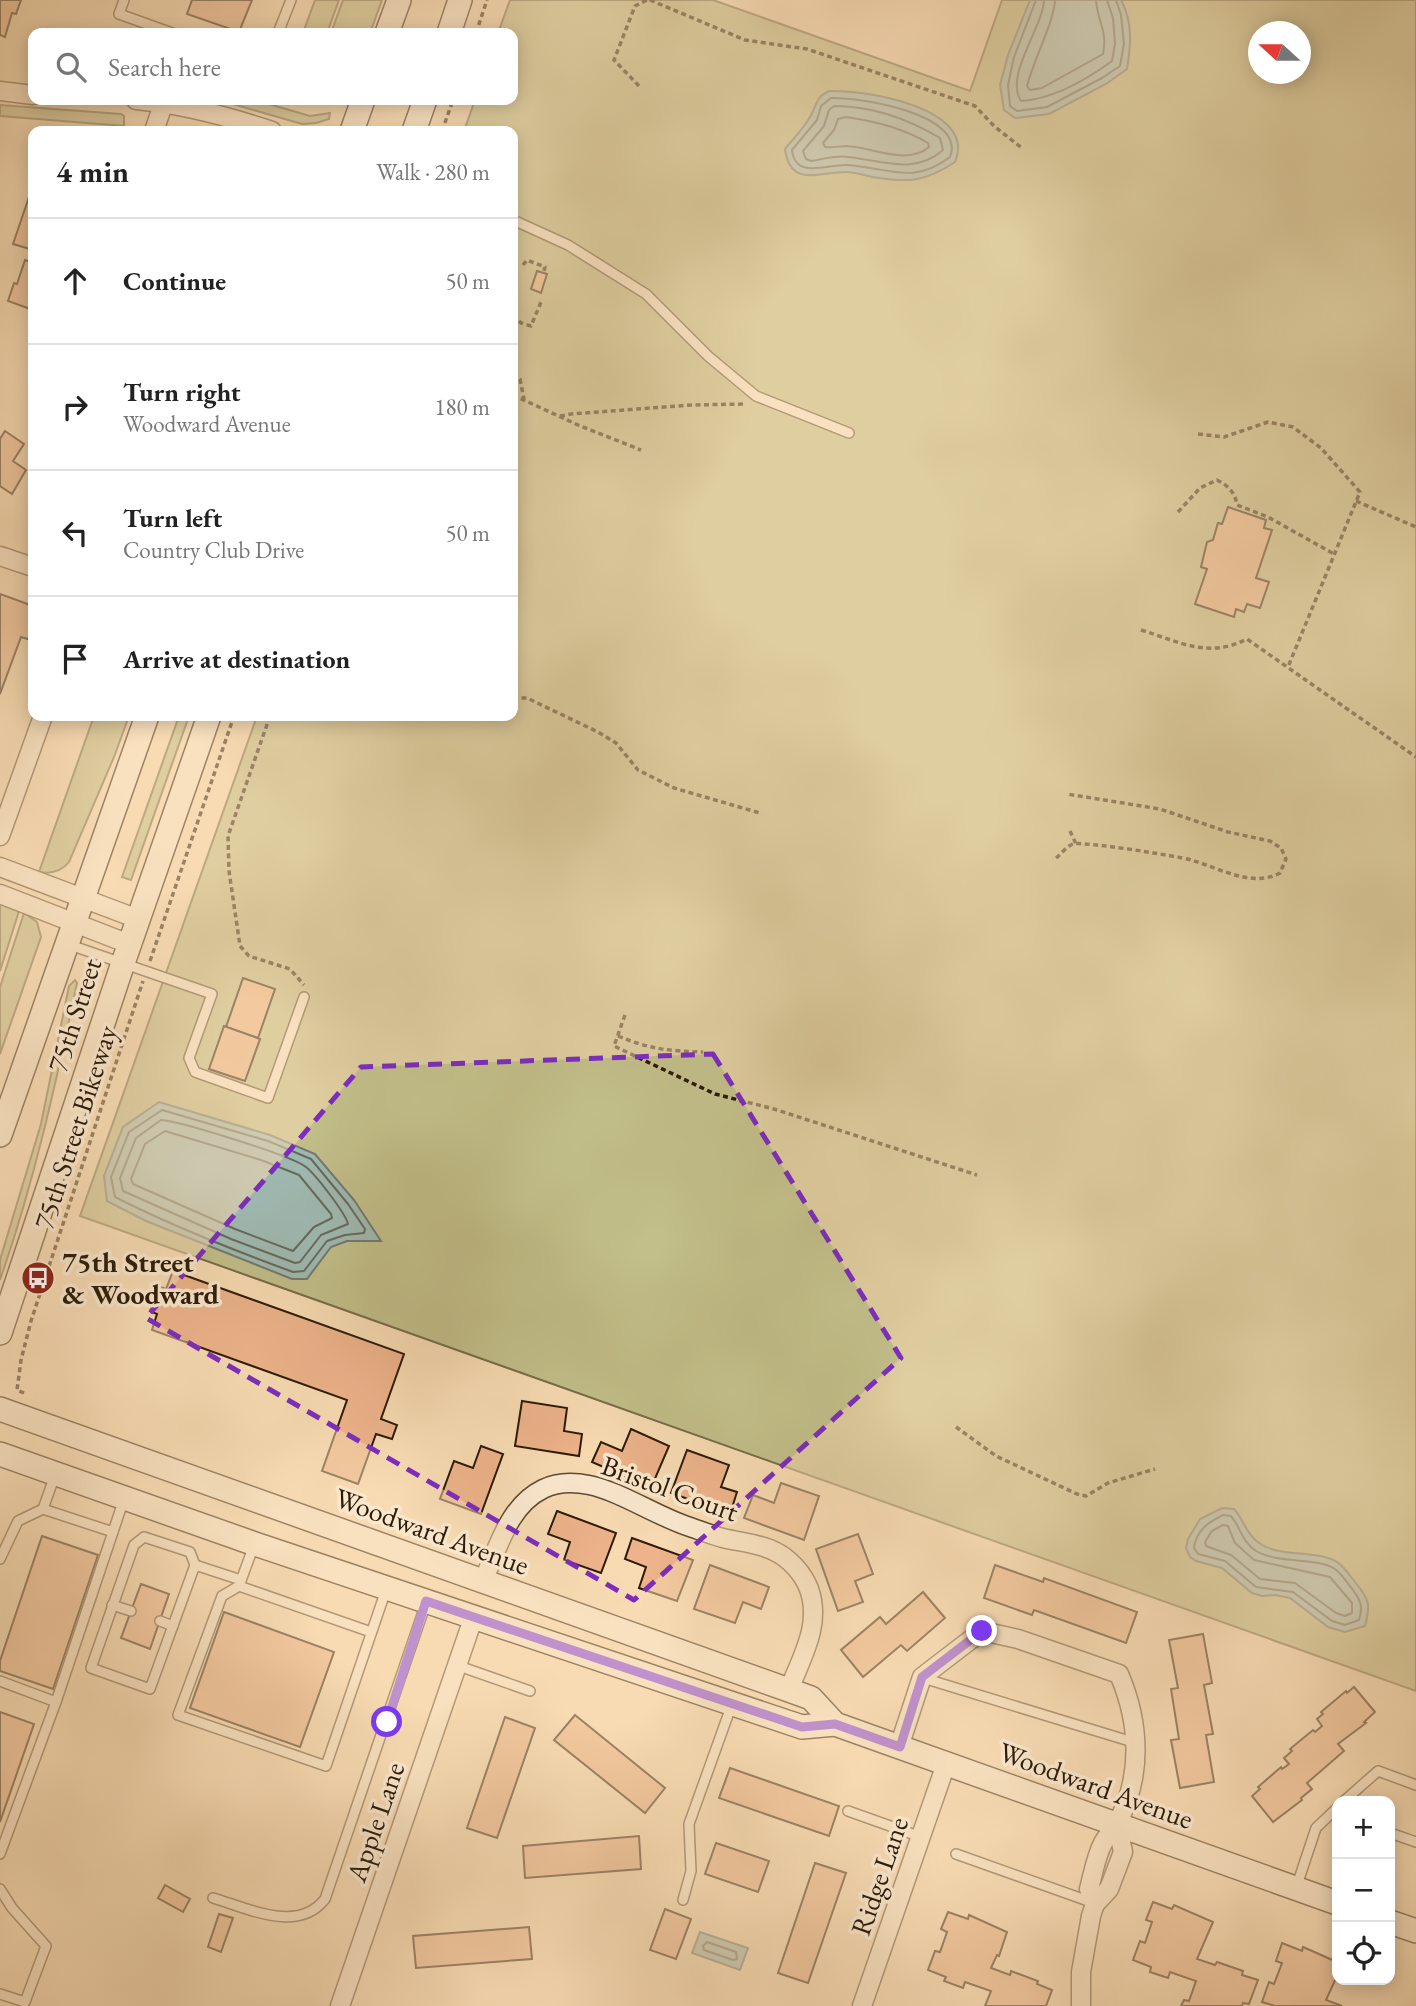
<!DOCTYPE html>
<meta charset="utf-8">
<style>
:root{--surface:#fff;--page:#f6f6f6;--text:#222;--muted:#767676;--line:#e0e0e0}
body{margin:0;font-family:"EB Garamond",serif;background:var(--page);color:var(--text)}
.controls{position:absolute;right:21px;bottom:21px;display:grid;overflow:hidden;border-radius:14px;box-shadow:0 4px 18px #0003}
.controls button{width:63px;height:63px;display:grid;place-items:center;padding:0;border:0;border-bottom:2px solid var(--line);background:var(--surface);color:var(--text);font:35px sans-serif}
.compass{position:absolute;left:1248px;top:21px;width:63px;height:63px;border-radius:50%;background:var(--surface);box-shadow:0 4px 18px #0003;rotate:291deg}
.stop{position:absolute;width:21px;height:21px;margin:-16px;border:5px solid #7c3aed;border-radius:50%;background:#fff}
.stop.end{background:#7c3aed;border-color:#fff;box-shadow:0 2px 7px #0008}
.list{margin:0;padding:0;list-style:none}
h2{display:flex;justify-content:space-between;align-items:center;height:91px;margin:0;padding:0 28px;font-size:30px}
h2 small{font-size:23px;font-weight:400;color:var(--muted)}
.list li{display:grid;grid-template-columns:46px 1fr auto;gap:21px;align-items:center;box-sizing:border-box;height:126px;padding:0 28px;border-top:2px solid var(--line)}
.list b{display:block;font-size:26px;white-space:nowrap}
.list p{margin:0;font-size:23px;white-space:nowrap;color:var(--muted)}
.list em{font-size:23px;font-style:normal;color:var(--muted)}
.icon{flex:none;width:38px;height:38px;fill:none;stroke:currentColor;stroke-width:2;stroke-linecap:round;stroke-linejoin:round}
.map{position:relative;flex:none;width:1416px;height:2006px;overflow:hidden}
.search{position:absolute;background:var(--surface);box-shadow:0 4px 18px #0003;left:28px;top:28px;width:490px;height:77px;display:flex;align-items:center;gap:18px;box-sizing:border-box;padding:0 24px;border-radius:14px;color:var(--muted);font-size:26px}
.panel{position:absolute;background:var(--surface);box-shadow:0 4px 18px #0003;left:28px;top:126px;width:490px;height:595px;border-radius:14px}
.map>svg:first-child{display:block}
.green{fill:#c2bf8a;stroke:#776c48;stroke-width:2;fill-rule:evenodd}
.water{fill:#9fbab3;stroke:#717a6e;stroke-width:2}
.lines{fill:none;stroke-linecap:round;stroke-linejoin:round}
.shore{stroke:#666a5d;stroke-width:2}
.building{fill:#edb38b;stroke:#2c1a07;stroke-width:2}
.lane-casing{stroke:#5f4a32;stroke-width:12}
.street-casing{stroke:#5f4a32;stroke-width:21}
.secondary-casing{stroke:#2c1a07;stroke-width:26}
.path{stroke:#2c1a07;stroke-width:3.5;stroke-dasharray:5 3.5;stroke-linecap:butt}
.lane{stroke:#fae8ce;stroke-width:9}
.street{stroke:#fae8ce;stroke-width:18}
.secondary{stroke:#fae8ce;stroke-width:23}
.route{stroke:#7c3aed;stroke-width:9}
.marked{fill:none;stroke:#7b2cbf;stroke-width:5;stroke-dasharray:14 9;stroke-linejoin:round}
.labels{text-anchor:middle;stroke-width:7;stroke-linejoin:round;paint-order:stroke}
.street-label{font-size:28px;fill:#2c1a07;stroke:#fae8ce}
.poi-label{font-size:28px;font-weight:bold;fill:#2c1a07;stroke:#fae8ce;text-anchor:start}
</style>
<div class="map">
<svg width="1416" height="2006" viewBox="0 0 1416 2006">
<rect width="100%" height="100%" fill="#f8dbb3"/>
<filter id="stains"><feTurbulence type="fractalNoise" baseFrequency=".00286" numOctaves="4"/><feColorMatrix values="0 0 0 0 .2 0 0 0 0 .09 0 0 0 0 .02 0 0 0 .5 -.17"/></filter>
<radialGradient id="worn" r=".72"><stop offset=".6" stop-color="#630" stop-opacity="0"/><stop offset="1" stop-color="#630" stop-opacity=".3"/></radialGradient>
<g class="green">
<path d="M315,0H339L327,33H303Z"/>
<path d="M343,0H382L370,33H331Z"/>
<path d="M510,0H713L970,91L1002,0H1416V1691L80,1216L257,716H513V131H464L475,100H513V33H498ZM1258,32H1300V74H1258Z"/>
<path d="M219,100H255L310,116L330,113L329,119L316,123L302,124Z"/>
<path d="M0,105L121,114L124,116V126L0,116Z"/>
<path d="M94,716H129L114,757L69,862C61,872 51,874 39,872Z"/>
<path d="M179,716H189L131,880L122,877Z"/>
<path d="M1,904L19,911L0,971V906Z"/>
<path d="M24,913L37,922L41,937L0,1054V987Z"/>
<path d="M75,980L77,983C56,1083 34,1183 0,1280V1260L41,1124L69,986Z"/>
</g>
<g class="water">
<path d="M1030,0H1121C1133,22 1131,45 1127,69L1106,84L1049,114L1015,118L1004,110L1000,85L1008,55Z"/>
<path d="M830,91C866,90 978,108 955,162C925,182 908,183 872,177C864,175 854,172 845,172C819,172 790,188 785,149C793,139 804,128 810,117C817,106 815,96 830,91Z"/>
<path d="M159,1102L270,1135L315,1154L354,1200L381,1241H347L331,1247L307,1279H292L146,1221L107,1201L104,1176L123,1127Z"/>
<path d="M1222,1508L1234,1509C1244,1520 1246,1534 1259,1543C1281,1559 1322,1548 1341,1565C1346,1570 1351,1577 1355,1582C1369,1599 1371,1604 1365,1626L1345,1632L1328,1627L1290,1598L1275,1595L1262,1596L1252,1593L1222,1568L1196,1561L1190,1557L1186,1548L1188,1539L1200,1519Z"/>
<path d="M700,1932L748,1948L740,1970L692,1953Z"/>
</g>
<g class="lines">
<g class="shore">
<path d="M1036,0L1014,57L1008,85L1010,106L1017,111L1047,107L1102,78L1120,66L1124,44L1121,15L1116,0"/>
<path d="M1044,0C1043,28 1004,75 1021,101C1053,99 1086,80 1112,61L1115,44L1113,18L1107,0"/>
<path d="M1055,0C1054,22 1033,61 1027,86L1030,90L1042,88L1103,54C1108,31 1097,20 1096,0"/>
<path d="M831,98C859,97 967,114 950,157C912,186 888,167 846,165C828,164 795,180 792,150L817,120L821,106Z"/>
<path d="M834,106C872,106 908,119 940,138L943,150C915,175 882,161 849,157C837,155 823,159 811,161L806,159L803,151L824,126L829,110Z"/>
<path d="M846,117C875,121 903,128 928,143L929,147C907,166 872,147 847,146C840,146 832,148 825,147L823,143L834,130L838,119Z"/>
<path d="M162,1110L268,1141L311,1159L348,1204L365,1229L364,1233L345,1235L327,1241L304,1271L293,1272C233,1250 172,1226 115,1197L111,1177L129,1132Z"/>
<path d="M161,1120C180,1121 292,1156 306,1167C316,1175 346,1214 348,1224L321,1235L300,1262L295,1263L231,1239L123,1191L120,1178L136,1138Z"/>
<path d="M165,1131L261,1160L299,1175L331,1214L332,1218L314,1227L293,1251L235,1229L133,1184L131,1179L145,1144Z"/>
<path d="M1223,1515L1231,1516C1241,1528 1242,1542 1256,1551C1278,1564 1317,1557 1335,1569C1342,1574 1348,1584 1353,1590C1361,1601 1363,1607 1359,1620L1345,1625L1332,1621L1293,1592L1256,1587L1225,1561L1198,1554L1194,1548C1196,1530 1209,1522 1223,1515Z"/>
<path d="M1223,1525L1228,1526L1235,1543L1254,1560L1330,1577L1352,1603V1613L1345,1616L1336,1613L1295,1583L1260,1579L1231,1555L1206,1546L1205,1542L1212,1531Z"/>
<path d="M707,1942L736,1952L737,1959L733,1960L704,1950L703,1946Z"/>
</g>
</g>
<g class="building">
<path d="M0,0H21L16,14L12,13L5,37L0,35Z"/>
<path d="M192,0H252L239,32L187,14Z"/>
<path d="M30,194L33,195V250L13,244Z"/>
<path d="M25,260L33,263V310L8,301L14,283L17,284Z"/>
<path d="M537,271L547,274L541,293L531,289Z"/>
<path d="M5,431L24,444L13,461L26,470L12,494L0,486V439Z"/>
<path d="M1228,507L1266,520L1264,528L1272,530L1256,578L1269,582L1260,608L1247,604L1244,612L1236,609L1234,617L1195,604L1207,569L1201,567L1207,542L1213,540L1218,523L1222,524Z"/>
<path d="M0,594L33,606V634L31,640L21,637L0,694Z"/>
<path d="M243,978L275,989L258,1038L226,1027Z"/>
<path d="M224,1026L260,1039L245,1081L209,1069Z"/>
<path d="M173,1271L404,1354L381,1419L397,1425L392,1439L376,1434L358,1484L322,1471L347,1400L152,1330L157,1314L150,1311L158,1286L166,1289Z"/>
<path d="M522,1401L567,1408L564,1431L582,1434L579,1456L515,1446Z"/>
<path d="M631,1429L669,1446L651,1488L592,1462L601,1442L622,1451Z"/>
<path d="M481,1446L503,1454L481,1514L440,1499L454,1461L473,1468Z"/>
<path d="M687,1450L729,1465L721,1487L737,1492L730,1514L671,1493Z"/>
<path d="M781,1483L819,1496L804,1540L744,1518L753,1495L774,1503Z"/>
<path d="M557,1511L616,1533L601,1573L564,1560L570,1542L548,1534Z"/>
<path d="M858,1534L873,1574L855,1581L863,1602L838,1611L816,1549Z"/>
<path d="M42,1536L98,1555L53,1689L0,1671V1661Z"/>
<path d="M632,1538L693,1560L677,1601L639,1588L646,1567L625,1559Z"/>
<path d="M710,1565L769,1587L761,1609L743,1602L735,1623L694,1609Z"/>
<path d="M995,1565L1043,1582L1044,1578L1137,1612L1126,1643L1034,1610L1032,1615L984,1598Z"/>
<path d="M141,1584L169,1594L150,1649L121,1638Z"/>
<path d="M923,1592L945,1618L907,1651L901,1645L863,1677L841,1650L880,1617L886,1624Z"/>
<path d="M224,1612L334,1652L300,1747L190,1708Z"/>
<path d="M1203,1634L1212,1683L1204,1685L1213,1734L1206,1735L1214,1782L1180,1788L1171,1740L1179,1739L1171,1689L1178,1688L1169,1640Z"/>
<path d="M1354,1687L1375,1712L1364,1722L1366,1723L1338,1744L1344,1751L1307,1783L1312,1789L1301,1798L1302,1800L1273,1822L1252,1796L1260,1789L1258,1787L1281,1767L1282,1769L1289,1764L1284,1758L1292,1751L1290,1749L1313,1730L1315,1732L1322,1726L1317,1719L1323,1714L1321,1712L1346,1691L1347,1693Z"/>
<path d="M0,1712L34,1724L0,1822Z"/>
<path d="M575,1715L665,1788L645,1813L554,1740Z"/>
<path d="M505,1717L535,1728L497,1838L467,1828Z"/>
<path d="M730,1768L839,1806L829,1836L719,1798Z"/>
<path d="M639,1836L641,1869L525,1878L523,1846Z"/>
<path d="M716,1843L769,1861L758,1892L705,1874Z"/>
<path d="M815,1863L846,1873L808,1983L778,1973Z"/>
<path d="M165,1885L190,1899L183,1912L158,1898Z"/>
<path d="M1153,1902L1172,1909L1174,1905L1213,1922L1197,1959L1215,1965L1217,1962L1243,1971L1242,1975L1258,1980L1249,2004L1243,2003L1242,2006H1181L1184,2000L1189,2001L1196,1981L1170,1972L1168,1978L1150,1972L1151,1967L1133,1960L1140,1941L1145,1943L1152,1922L1146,1920Z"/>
<path d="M665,1909L691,1919L676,1959L650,1950Z"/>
<path d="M948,1912L968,1919L969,1915L1007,1932L999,1956L997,1955L991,1968L1010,1975L1011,1971L1038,1981L1037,1984L1052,1990L1046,2006H985L991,1991L965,1982L963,1988L944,1981L946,1977L928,1970L935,1951L940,1952L947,1932L941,1929Z"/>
<path d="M219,1914L233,1918L221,1952L208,1947Z"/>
<path d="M529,1927L532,1959L416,1968L413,1936Z"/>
<path d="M1282,1943L1302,1951L1303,1947L1337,1962V1976L1326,2000L1342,2006H1275L1262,2002L1269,1982L1274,1984L1282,1963L1276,1961Z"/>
</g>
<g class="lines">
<defs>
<g id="lane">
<path d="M124,0L119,14L172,33"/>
<path d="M278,33L291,0"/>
<path d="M513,220L568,245L646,294L708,356L756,396L849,433"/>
<path d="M67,944L212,994L189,1058L195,1072L268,1098L304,997"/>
<path d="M55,1475L43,1509L113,1532"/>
<path d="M144,1537L190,1552L195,1565L150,1689L91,1668L134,1545Z"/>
<path d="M254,1545L239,1586L222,1596L178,1715L326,1766L386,1590"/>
<path d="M0,1559L18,1521L43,1509"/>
<path d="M195,1565L241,1580"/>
<path d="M239,1586L371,1632"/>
<path d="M112,1605L131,1611"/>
<path d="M160,1621L173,1626"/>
<path d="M456,1665L530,1691"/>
<path d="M923,1678L1136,1743"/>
<path d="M0,1681L56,1702"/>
<path d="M1344,1801L1378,1771L1416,1785"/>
<path d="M848,1811L921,1837"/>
<path d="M1390,1833L1416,1842"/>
<path d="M0,1854L56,1702L124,1499"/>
<path d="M956,1854L1094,1903"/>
<path d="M1296,1888L1316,1828L1337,1808"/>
<path d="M0,1889L12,1908L46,1946L25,2002L0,1994"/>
<path d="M213,1898C247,1908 298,1934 325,1899L426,1603"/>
<path d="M683,1900L691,1871L689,1824L732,1704"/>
</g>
<g id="street">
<path d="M0,91L33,95"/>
<path d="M136,100C183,104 227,116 272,131"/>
<path d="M154,131L164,102"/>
<path d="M0,556L33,567"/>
<path d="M0,836L43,716"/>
<path d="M0,867L138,919"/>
<path d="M0,894L129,944"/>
<path d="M483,1581C498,1549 508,1506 543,1489C557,1482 574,1482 589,1485C619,1491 657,1516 687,1526C699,1530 711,1535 723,1538C739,1542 758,1543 774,1551C789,1558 803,1573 809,1589C822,1625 801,1658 789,1690"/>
<path d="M899,1747L922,1677L982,1631L1018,1639L1119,1674C1140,1723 1143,1778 1116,1825C1112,1831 1107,1836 1103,1843C1096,1856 1093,1874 1089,1889L1095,1904"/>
<path d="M340,2006L474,1616"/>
<path d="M862,2006L946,1764"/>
<path d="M1081,2006V1972L1091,1916L1095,1904L1109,1889L1123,1852L1117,1823"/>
</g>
<g id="secondary">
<path d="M387,33L399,0"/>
<path d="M449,33L460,0"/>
<path d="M352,131L363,100"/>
<path d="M414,131L425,100"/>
<path d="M0,1135L147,716"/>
<path d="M0,1333L123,963L209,716"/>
<path d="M0,1409L811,1698L835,1724"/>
<path d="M0,1454L255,1544L802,1727L835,1724L1337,1903"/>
<path d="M1390,1922L1416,1931"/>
</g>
</defs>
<use href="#lane" class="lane-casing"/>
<use href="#street" class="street-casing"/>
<use href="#secondary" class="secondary-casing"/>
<g class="path">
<path d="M650,0L745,40L807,49L975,106L995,127L1022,148"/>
<path d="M476,33L487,0"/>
<path d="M639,86L614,60L635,6L647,0"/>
<path d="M442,131L453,100"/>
<path d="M523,265L527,260L545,267L544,271"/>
<path d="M513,291L516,292"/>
<path d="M513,315L521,323L531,326L541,302"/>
<path d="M513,374L520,379L524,399"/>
<path d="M513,395L578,425L641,450"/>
<path d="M560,416L571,414L691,405L745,404"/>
<path d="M1198,434L1224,437L1268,422L1293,427L1321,448L1360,492L1288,667"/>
<path d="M1356,501L1416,527"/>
<path d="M1178,512L1200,488L1217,480C1229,486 1235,493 1237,505L1268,517L1334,554"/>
<path d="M1141,630C1180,642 1208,659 1247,639L1416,757"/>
<path d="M513,698H527L598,732L616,743L638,770L674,788L760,813"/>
<path d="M270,716L228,836L229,871L240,946L249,956L290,969L304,985"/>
<path d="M1070,831L1076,844"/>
<path d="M1056,858C1061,854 1067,846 1073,844C1083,841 1177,856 1191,860C1220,868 1251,888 1280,873L1286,859L1281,848L1270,841L1228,832L1160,809L1067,794"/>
<path d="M150,961L234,716"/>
<path d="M625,1015L614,1046L715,1094L774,1109L977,1175"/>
<path d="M618,1036C649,1049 669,1051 703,1052"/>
<path d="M24,1393L17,1390L21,1360L31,1321L143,981"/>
<path d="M956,1427L996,1456L1077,1494L1086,1496L1108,1483L1155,1469"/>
</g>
<use href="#lane" class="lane"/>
<use href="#street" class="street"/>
<use href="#secondary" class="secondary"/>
</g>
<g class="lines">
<path class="route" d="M387,1722L426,1601L802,1727L835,1724L900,1747L922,1677L982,1631"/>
</g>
<path d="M0 0H1416V2006H0ZM713,1054L901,1358L634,1600L146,1318L361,1067Z" fill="#f8dbb3" fill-opacity=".55" fill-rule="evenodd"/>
<path class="marked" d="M713,1054L901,1358L634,1600L146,1318L361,1067Z"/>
<defs>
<symbol id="bus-disc" viewBox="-11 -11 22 22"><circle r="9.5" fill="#8f2418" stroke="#fae8ce"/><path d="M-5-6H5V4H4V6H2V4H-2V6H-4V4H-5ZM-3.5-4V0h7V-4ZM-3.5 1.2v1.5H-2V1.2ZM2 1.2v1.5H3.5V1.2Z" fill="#fff"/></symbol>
</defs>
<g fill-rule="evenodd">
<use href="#bus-disc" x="19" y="1259" width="38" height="38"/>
</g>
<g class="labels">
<g class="street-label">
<text transform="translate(74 1015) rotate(-72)" y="10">75th Street</text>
<text transform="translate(75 1127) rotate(-72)" y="10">75th Street Bikeway</text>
<text transform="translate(670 1488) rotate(20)" y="10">Bristol Court</text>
<text transform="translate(432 1531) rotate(20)" y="10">Woodward Avenue</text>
<text transform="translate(1096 1785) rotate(20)" y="10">Woodward Avenue</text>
<text transform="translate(375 1822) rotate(-71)" y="10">Apple Lane</text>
<text transform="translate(879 1876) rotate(-71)" y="10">Ridge Lane</text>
</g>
<g class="poi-label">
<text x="62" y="1272">75th Street<tspan x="62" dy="32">&amp; Woodward</tspan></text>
</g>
</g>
<rect width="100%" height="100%" filter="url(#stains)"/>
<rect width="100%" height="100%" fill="url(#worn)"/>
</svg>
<div class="controls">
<button>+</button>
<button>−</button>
<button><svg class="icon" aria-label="locate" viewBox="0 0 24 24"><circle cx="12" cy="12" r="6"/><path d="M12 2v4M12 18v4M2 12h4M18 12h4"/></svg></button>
</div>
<svg class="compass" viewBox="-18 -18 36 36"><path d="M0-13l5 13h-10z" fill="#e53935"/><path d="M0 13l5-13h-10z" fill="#767676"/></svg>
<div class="stop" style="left:387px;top:1722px"></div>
<div class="stop end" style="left:982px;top:1631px"></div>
<div class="search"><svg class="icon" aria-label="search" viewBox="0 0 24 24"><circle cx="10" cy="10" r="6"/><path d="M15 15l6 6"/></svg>Search here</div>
<section class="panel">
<h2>4 min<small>Walk · 280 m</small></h2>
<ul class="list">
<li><svg class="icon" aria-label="ahead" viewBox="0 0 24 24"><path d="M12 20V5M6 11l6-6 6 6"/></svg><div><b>Continue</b></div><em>50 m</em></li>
<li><svg class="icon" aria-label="right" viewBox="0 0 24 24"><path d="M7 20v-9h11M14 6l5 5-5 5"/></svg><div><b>Turn right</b><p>Woodward Avenue</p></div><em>180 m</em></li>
<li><svg class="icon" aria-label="left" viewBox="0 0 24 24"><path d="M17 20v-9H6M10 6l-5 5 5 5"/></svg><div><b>Turn left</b><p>Country Club Drive</p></div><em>50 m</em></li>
<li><svg class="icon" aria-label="arrive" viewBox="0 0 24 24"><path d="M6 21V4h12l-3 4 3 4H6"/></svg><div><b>Arrive at destination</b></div></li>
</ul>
</section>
</div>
